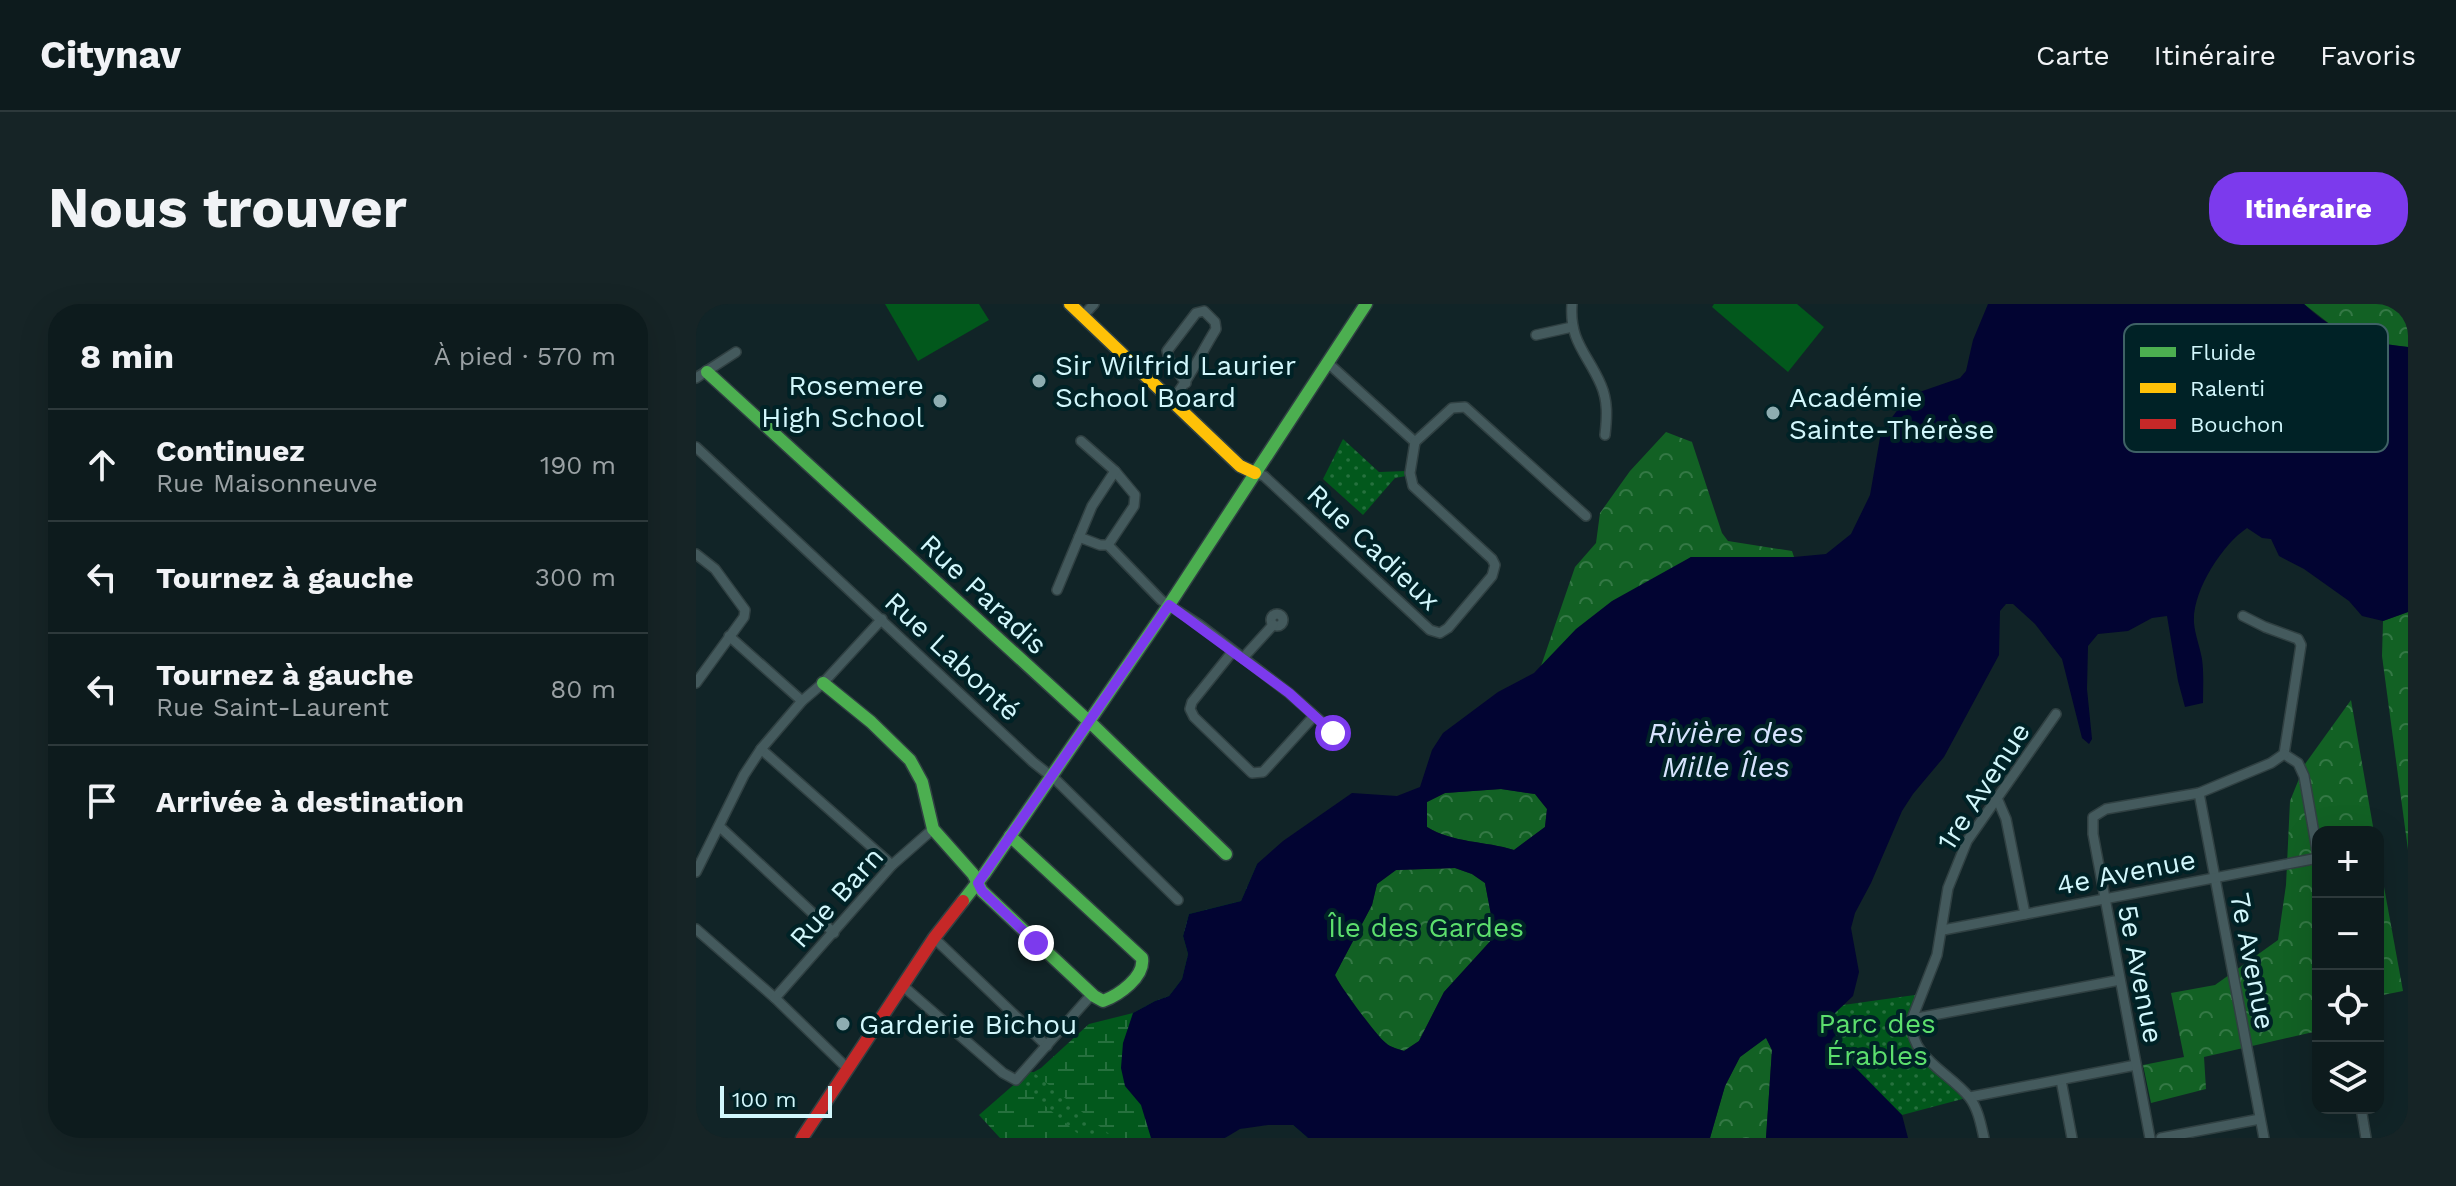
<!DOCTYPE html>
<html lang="fr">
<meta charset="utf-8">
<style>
:root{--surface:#0d1b1d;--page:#162426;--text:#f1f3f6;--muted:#9aa1a4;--line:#2d393b;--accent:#7c3aed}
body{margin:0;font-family:"Work Sans",sans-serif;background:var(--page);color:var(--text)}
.controls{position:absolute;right:24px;bottom:24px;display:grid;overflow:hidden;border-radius:16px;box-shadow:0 8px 32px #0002}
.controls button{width:72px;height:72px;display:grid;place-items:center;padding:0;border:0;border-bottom:2px solid var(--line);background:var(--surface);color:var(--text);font:40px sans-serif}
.scale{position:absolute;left:24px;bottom:20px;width:112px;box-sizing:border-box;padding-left:8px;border:4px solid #d2f7fc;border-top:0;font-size:22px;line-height:28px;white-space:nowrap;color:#d2f7fc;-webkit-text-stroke:6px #002226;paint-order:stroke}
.stop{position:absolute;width:24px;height:24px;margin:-18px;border:6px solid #7c3aed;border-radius:50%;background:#fff}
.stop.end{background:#7c3aed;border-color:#fff;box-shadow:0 2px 8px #0008}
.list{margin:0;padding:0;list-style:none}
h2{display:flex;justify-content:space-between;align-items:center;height:104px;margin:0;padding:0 32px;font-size:34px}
h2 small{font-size:26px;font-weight:400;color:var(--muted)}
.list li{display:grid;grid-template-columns:52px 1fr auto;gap:24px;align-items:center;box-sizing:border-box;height:112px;padding:0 32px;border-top:2px solid var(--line)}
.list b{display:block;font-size:30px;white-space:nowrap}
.list p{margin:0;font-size:26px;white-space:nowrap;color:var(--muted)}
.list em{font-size:26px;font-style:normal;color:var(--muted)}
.icon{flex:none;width:44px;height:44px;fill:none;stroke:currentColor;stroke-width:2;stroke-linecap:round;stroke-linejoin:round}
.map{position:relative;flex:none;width:1712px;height:834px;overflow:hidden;border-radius:32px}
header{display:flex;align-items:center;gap:48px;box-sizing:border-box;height:112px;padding:0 40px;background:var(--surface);border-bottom:2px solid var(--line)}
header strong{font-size:38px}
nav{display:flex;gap:44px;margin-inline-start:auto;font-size:28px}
.intro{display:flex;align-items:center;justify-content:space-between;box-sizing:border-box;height:192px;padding:0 48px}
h1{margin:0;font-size:56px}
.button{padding:20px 36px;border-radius:32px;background:var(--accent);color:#fff;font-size:28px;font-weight:700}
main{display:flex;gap:48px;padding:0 48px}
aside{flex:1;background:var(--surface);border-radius:32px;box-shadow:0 8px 32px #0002}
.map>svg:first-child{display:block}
.forest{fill:url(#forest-crowns)}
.wetland{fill:url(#wetland-marsh)}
.park{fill:url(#park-dots)}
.pitch{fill:#02581c}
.water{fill:#020432;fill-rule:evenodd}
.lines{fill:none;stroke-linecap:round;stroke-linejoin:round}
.street-casing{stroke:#304042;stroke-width:12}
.fast-casing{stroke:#304042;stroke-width:15}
.slow-casing{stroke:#304042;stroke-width:15}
.jam-casing{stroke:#304042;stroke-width:15}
.street{stroke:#445a5d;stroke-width:9}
.fast{stroke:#4caf50;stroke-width:12}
.slow{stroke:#ffc107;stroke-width:12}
.jam{stroke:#c62828;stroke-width:12}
.route{stroke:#7c3aed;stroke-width:10}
.poi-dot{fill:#8eadb1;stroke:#002226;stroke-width:3}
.labels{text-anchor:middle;stroke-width:8;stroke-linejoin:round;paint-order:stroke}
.poi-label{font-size:28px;fill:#d2f7fc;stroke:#002226;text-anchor:start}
.street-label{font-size:28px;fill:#d2f7fc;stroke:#002226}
.park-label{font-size:28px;fill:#5cdf6d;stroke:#002226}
.water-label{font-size:30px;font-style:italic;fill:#d7e4fe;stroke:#002226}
.key{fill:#002226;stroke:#3f6266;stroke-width:2}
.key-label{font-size:22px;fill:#d2f7fc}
</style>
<header>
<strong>Citynav</strong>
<nav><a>Carte</a><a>Itinéraire</a><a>Favoris</a></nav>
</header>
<div class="intro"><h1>Nous trouver</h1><a class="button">Itinéraire</a></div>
<main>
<aside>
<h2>8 min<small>À pied · 570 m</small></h2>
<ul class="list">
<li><svg class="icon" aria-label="ahead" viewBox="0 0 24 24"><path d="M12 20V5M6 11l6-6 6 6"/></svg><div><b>Continuez</b><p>Rue Maisonneuve</p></div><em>190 m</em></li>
<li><svg class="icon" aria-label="left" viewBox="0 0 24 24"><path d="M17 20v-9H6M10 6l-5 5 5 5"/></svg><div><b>Tournez à gauche</b></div><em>300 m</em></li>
<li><svg class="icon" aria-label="left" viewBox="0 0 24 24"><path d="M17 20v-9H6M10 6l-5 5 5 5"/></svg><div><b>Tournez à gauche</b><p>Rue Saint-Laurent</p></div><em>80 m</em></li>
<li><svg class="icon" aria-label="arrive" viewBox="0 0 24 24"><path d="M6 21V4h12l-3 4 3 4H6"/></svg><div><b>Arrivée à destination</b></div></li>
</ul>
</aside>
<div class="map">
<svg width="1712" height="834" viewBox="0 0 1712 834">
<defs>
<pattern id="forest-crowns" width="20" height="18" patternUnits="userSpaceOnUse" patternTransform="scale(2)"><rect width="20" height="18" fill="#126124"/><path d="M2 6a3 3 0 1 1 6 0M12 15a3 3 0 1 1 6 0" fill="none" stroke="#347845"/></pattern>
<pattern id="wetland-marsh" width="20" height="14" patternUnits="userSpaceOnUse" patternTransform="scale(2)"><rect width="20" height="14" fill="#02581c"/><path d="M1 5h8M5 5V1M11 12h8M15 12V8" fill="none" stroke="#26713e"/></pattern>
<pattern id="park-dots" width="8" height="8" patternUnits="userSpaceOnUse" patternTransform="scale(2)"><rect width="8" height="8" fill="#02581c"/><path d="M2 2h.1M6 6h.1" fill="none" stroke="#26713e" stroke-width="1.8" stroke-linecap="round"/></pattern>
</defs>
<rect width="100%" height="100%" fill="#112427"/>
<g class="forest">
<path d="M1608,0H1712V43L1673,39L1635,21Z"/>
<path d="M970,128L996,138L1026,229L1032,237L1096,247L1098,253H995L845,362L879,263L900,239L904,209L934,167Z"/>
<path d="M1712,308V546L1686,352L1687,317Z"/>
<path d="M1655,396L1678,528H1622V727L1508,753L1510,785L1455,799L1447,761L1488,753L1475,689L1519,681L1582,636L1590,581L1594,497L1609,460Z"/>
<path d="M805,485L839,490L851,505L849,523L818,546C789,537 757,539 731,523V498L749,489Z"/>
<path d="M1682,550L1707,687L1682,692Z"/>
<path d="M759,564L776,570L789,579L799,632L748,688L723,737L708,747C703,745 694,743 690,740C682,733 643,681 639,671L676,601L681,580L700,566Z"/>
<path d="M1070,733L1076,746L1070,834H1014L1029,782L1044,753Z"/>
</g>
<path class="wetland" d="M561,560L612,834L597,821C575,821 545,818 529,834H304L283,811L322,777L345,764L393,720L437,709L459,697L473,692L486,675L492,650L487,632L493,610L545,597Z"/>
<g class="park">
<path d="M647,135L683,168L711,167L710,172L699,174L667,211L627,175Z"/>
<path d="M1226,690L1216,715L1219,739L1274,793L1206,811C1185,789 1135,750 1136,716C1136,709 1142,705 1147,701Z"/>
<path d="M332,768H337L418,834H387L320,777Z"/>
</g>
<g class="pitch">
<path d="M189,0H283L293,16L222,57Z"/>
<path d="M1018,0H1101L1128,23L1092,68L1016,3Z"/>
</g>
<path class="water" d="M1292,0H1608C1640,31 1669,38 1712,43V308L1687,317L1666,312L1653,297L1608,265L1583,252L1575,235L1566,234L1551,224C1526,241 1496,287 1498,319C1499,331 1504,343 1506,355C1508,369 1507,385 1507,399L1489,403L1482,377L1471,312L1456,314L1432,327L1402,330L1392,342L1391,385L1396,435L1393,440L1386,434L1366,355L1339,320L1317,300H1310L1304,307L1303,351L1248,453L1217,490L1206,507L1175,579L1159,609L1155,624L1163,668L1157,692L1139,709L1136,716L1141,737L1153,757L1206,811L1212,834H1070L1076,746L1070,734L1044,753L1029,782L1014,834H612L597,821H572L544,825L529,834H455L445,801L429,782L425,764L427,739L437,709L459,697L473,692L486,675L492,650L487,632L493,610L545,597L561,560L587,537L656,489L701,492L724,483L736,446L747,429L802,388L838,369L880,325L916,297L995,253H1098L1130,250L1155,230L1174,191L1185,128L1212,92L1264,74L1270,67L1277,36ZM805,485L839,490L851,505L849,523L818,546C790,537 756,539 731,523V498L749,489ZM759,564L776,570L789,579L799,632L748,688L723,737L708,747C702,745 694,743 690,739C681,733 643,681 639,671L676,601L681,580L700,566Z"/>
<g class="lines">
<defs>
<g id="street">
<path d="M876,0C873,38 892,50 905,81C912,97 911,113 909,131"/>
<path d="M386,13L398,0"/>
<path d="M840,31L876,23"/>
<path d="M632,59L719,138"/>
<path d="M0,74L40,48"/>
<path d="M475,98C493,76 505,49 520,25L519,18L508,7L500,9L471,47L474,57L490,79"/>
<path d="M385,137L419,167L439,191L438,202L412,241"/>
<path d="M719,138L756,104L769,103L890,212"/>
<path d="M0,143L337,458L361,477L482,596"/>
<path d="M559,169L568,172L734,326L744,329L752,324L796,272L799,261L796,255L717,182L714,169L719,138"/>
<path d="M383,233L404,241H412L465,296L504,321L593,389L645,435"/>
<path d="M0,250L19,265L49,306L48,313L0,379"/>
<path d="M361,286L396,202L419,167"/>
<circle cx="581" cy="316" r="6"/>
<path d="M1547,312L1569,323L1602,335L1605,341L1588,450"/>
<path d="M33,332L106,397"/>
<path d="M537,347L496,398L494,405L498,413L556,469L567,468L618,412"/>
<path d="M547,354L577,321"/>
<path d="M65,445L196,561"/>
<path d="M1588,450L1602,459L1608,472L1622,552"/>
<path d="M1503,489L1568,834"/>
<path d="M1301,494L1310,515L1329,610"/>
<path d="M23,522L138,629"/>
<path d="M0,568L48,471L65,445L106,397L127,379L186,315"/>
<path d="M0,625L79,694L151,764"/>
<path d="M1247,626L1622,554"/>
<path d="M238,634L351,742"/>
<path d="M207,682L307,769L320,776L396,690"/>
<path d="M79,694L196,561L237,525"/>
<path d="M1216,715L1424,676"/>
<path d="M1365,776L1376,834"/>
<path d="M1274,793L1440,761"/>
<path d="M1665,804L1670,834"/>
<path d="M1288,834C1285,821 1282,804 1273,793C1253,768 1212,753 1216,715L1241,651L1252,584L1271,537L1360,410"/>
<path d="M1454,834L1397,530V513L1410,505L1503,489L1575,459L1588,450"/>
<path d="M1465,834L1564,815"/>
</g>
<g id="fast">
<path d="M11,68L399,423L530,550"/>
<path d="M127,379L175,418L214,456L226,478L237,525L277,570L286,587L398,692L407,697C423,691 449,673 446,654L314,532"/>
<path d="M267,597L289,569L473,301L670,0"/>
</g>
<path id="slow" d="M374,0L544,162L559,169"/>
<path id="jam" d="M106,834L238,634L267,597"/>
</defs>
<use href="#street" class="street-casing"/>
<use href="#fast" class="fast-casing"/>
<use href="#slow" class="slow-casing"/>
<use href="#jam" class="jam-casing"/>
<use href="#street" class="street"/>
<use href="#fast" class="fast"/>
<use href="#slow" class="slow"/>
<use href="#jam" class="jam"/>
</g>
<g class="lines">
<path class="route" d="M340,639L286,587L282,579L473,301L593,389L637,429"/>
</g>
<g class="poi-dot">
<circle cx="343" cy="77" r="8"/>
<circle cx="244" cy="97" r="8"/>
<circle cx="1077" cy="109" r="8"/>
<circle cx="147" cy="720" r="8"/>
</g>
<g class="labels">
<g class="poi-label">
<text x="359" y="71">Sir Wilfrid Laurier<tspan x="359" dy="32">School Board</tspan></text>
<text x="228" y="91" text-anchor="end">Rosemere<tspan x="228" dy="32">High School</tspan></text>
<text x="1093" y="103">Académie<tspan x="1093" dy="32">Sainte-Thérèse</tspan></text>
<text x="163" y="730">Garderie Bichou</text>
</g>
<g class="street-label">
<text transform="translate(678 243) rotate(43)" y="10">Rue Cadieux</text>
<text transform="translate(288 290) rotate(43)" y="10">Rue Paradis</text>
<text transform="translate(257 352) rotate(43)" y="10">Rue Labonté</text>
<text transform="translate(1287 482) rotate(-57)" y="10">1re Avenue</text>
<text transform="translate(1430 568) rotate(-11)" y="10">4e Avenue</text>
<text transform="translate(140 593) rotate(-48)" y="10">Rue Barn</text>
<text transform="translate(1557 657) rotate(79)" y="10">7e Avenue</text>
<text transform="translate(1445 670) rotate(79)" y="10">5e Avenue</text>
</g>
<g class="park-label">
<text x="730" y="633">Île des Gardes</text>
<text x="1181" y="729">Parc des<tspan x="1181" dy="32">Érables</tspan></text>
</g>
<g class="water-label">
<text x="1030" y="439">Rivière des<tspan x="1030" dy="34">Mille Îles</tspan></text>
</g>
</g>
<rect x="1428" y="20" width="264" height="128" rx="12" class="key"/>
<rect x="1444" y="43" width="36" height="10" fill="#4caf50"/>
<rect x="1444" y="79" width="36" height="10" fill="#ffc107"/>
<rect x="1444" y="115" width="36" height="10" fill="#c62828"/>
<g class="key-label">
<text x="1494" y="56">Fluide</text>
<text x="1494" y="92">Ralenti</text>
<text x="1494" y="128">Bouchon</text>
</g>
</svg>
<div class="controls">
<button>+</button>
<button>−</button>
<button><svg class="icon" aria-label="locate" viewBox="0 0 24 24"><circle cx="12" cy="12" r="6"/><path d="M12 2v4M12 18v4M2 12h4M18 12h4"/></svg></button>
<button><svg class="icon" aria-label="layers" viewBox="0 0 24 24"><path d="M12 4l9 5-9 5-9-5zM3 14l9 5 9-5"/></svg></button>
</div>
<div class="scale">100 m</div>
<div class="stop" style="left:637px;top:429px"></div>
<div class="stop end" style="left:340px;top:639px"></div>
</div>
</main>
